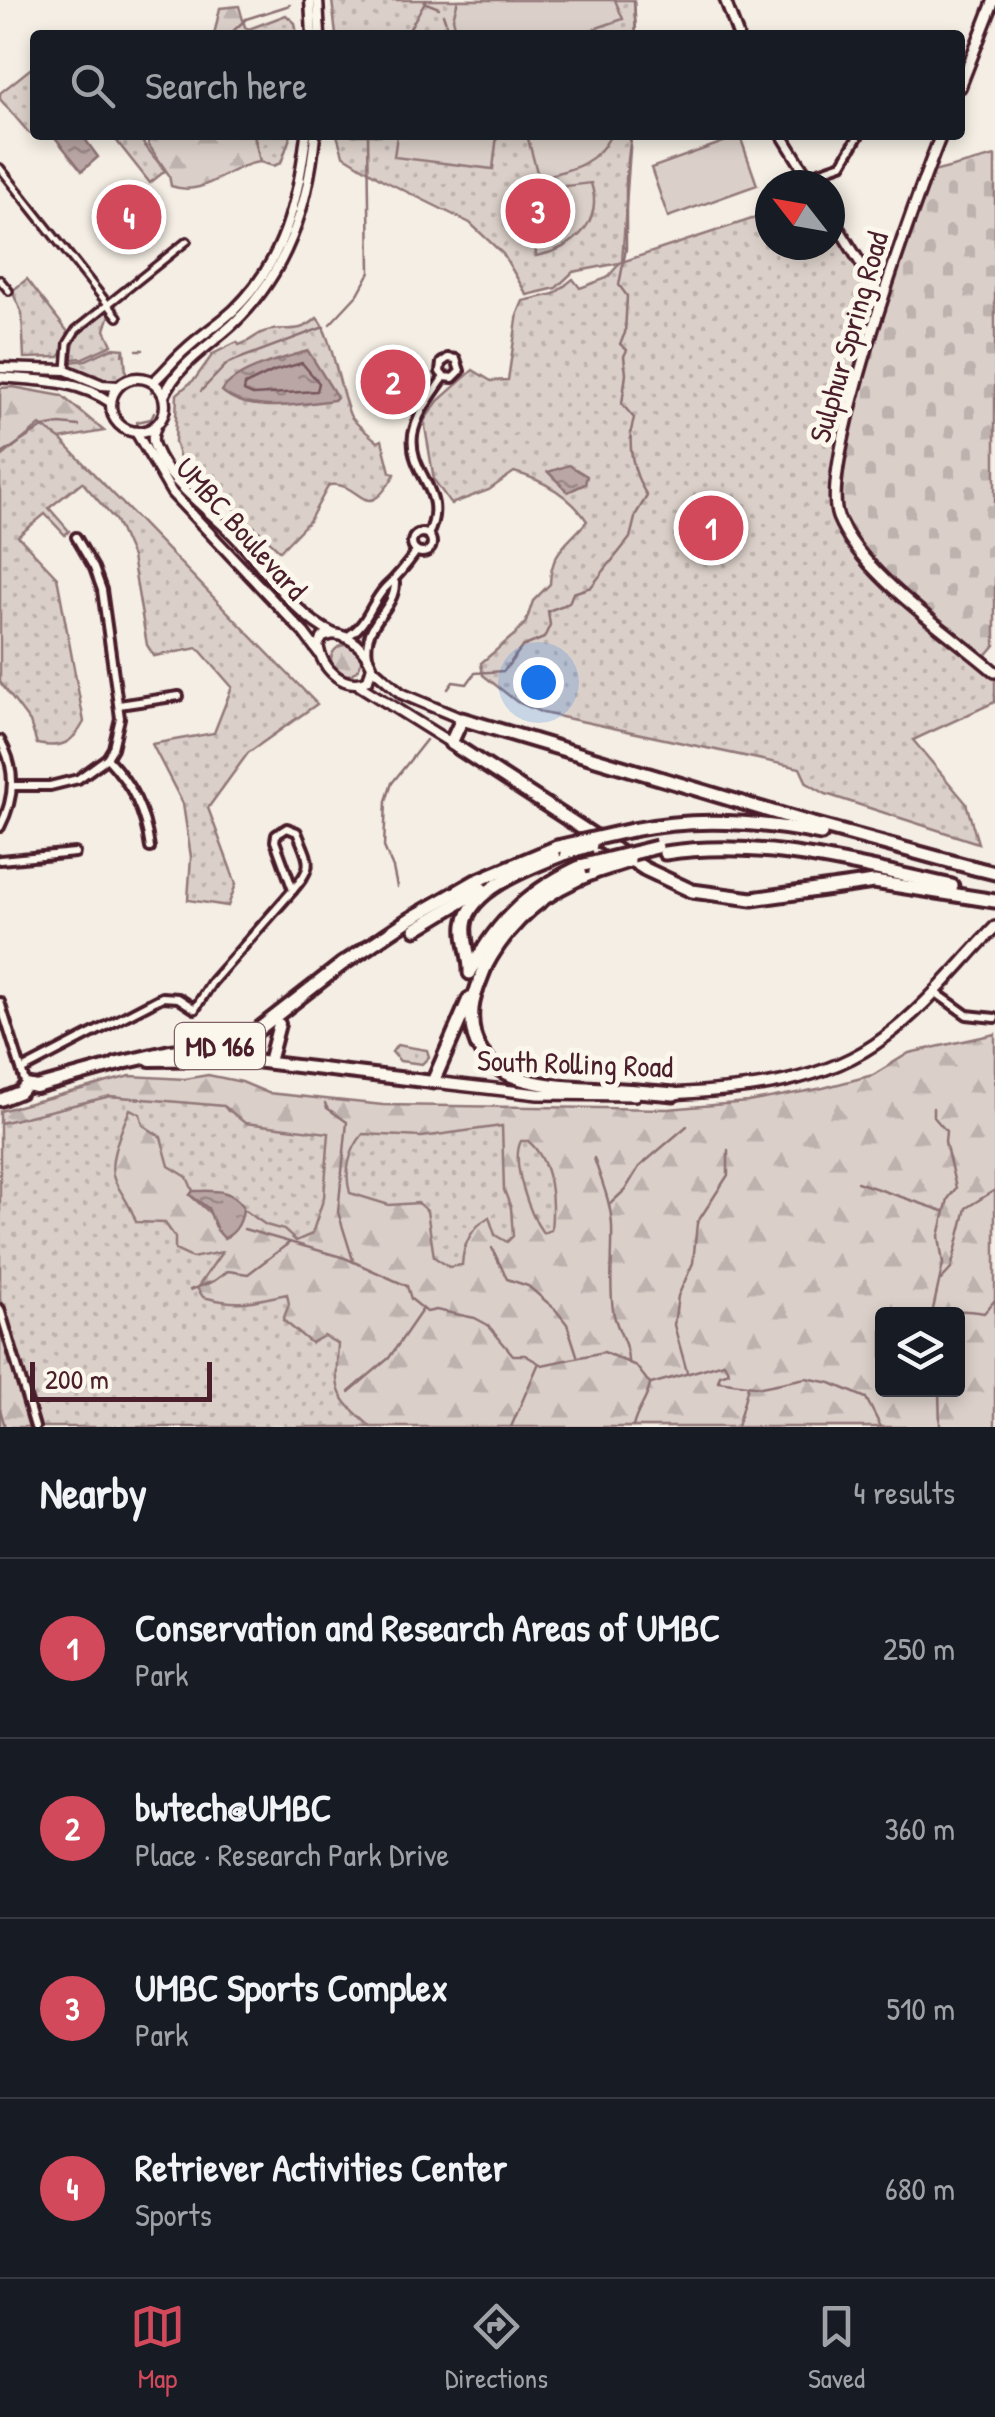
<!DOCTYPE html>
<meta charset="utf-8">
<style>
:root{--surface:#171b24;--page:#20242c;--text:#f1f3f6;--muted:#9ea1a6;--line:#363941;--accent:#d1495b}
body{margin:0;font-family:"Patrick Hand",sans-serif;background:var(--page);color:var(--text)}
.controls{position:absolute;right:30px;bottom:30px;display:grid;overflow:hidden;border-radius:10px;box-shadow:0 5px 15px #0003}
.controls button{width:90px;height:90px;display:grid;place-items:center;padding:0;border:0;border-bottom:2px solid var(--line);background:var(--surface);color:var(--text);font:50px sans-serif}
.compass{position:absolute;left:755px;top:170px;width:90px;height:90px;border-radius:50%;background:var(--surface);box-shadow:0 5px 15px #0003;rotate:301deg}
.scale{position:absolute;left:30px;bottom:25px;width:182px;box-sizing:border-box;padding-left:10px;border:5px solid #4a1f2b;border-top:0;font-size:28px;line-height:35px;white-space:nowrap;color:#4a1f2b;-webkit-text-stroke:8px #fbf7ec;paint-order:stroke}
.you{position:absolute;left:538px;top:682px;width:35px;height:35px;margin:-25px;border:8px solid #fff;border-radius:50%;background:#1a73e8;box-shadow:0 0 0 15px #1a73e833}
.badge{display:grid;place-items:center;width:65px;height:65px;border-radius:50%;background:var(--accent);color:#fff;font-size:32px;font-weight:700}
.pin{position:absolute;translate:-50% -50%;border:5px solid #fff;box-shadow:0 2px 10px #0006}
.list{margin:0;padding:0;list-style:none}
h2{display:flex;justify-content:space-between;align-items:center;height:130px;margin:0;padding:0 40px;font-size:42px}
h2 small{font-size:32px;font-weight:400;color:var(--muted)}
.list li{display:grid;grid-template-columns:65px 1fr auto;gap:30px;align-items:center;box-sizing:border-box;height:180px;padding:0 40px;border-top:2px solid var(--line)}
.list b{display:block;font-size:38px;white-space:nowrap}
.list p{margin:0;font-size:32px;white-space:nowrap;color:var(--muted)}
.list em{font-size:32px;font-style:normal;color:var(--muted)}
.icon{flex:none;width:55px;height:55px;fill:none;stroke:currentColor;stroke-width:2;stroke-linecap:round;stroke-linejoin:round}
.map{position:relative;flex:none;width:995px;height:1427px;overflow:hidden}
.search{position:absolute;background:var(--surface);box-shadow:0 5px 15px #0003;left:30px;right:30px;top:30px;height:110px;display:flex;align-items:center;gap:25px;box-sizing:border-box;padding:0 35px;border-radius:10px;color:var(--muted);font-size:38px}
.sheet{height:850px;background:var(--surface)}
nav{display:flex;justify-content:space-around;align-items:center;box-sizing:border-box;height:140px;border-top:2px solid var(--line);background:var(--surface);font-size:28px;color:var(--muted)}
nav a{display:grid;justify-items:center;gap:5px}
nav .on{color:var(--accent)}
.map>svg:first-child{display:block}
.grass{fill:url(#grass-dots);stroke:#92787a;stroke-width:2.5;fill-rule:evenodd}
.forest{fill:url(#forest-firs);stroke:#92787a;stroke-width:2.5;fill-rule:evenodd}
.cemetery{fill:url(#cemetery-stones);stroke:#92787a;stroke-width:2.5}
.pitch{fill:#dbd0c9;stroke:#92787a;stroke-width:2.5}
.water{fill:url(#water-ripples);stroke:#8d7174;stroke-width:2.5}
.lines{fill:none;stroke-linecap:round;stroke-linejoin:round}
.shore{stroke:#77555c;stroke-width:2.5}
.stream{stroke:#8d7174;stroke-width:2.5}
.pedestrian-casing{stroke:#4a1f2b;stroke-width:12}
.minor-casing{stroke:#4a1f2b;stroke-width:14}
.tertiary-casing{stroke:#4a1f2b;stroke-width:15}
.secondary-casing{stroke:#4a1f2b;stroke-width:16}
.primary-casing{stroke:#4a1f2b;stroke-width:18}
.motorway-casing{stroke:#4a1f2b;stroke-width:19}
.pedestrian{stroke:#fbf7ec;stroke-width:5}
.minor{stroke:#fbf7ec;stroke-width:6}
.tertiary{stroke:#fbf7ec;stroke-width:8}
.secondary{stroke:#fbf7ec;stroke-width:9}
.primary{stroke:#fbf7ec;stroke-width:10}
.motorway{stroke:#fbf7ec;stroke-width:11}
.motorway-bridge-casing{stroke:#4a1f2b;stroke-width:19;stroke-linecap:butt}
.motorway-bridge{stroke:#fbf7ec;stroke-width:11}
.labels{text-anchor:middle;stroke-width:10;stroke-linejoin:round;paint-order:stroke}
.shield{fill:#fbf7ec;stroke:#7f6065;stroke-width:2.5}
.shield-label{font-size:28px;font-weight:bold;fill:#4a1f2b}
.street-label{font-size:30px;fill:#4a1f2b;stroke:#fbf7ec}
</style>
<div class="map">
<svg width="995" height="1427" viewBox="0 0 995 1427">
<defs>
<pattern id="grass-dots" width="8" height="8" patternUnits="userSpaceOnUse" patternTransform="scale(2.5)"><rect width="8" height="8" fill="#dbd0c9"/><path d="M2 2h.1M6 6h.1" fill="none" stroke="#bdb2ad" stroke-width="1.8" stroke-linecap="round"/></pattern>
<pattern id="forest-firs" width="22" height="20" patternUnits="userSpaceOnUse" patternTransform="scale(2.5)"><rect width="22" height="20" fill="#dbd0c9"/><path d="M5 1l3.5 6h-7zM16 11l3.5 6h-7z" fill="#bdb2ad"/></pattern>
<pattern id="cemetery-stones" width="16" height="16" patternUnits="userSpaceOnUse" patternTransform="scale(2.5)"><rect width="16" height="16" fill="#dbd0c9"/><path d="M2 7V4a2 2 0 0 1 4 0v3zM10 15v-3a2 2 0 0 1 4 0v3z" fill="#bdb2ad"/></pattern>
<pattern id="water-ripples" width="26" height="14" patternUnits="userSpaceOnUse" patternTransform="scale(2.5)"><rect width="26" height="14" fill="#baa7a5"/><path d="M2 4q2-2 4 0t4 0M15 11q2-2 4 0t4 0" fill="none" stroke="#998787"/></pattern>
</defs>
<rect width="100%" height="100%" fill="#f4eee4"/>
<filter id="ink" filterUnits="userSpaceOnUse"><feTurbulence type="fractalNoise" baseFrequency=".01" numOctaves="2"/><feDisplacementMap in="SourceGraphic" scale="20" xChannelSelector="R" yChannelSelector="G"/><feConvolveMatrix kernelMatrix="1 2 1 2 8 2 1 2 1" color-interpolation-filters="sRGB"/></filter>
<g filter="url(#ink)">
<g class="grass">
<path d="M332,0H634L636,35H336Z"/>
<path d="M286,15L295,23L297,35H248L249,29Z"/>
<path d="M35,65V135L29,133L0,99V93Z"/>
<path d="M112,135H149L143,143L165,171L150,183Z"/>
<path d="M254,135H291L281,163L273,166L260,162Z"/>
<path d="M337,135H631L622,262L770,213V245H830V220L868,281L874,303L831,480C829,567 937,626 995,677V702L913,740L966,803L978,843L826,794L807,783L800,768L543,713L517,702L483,675L481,663L514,635L526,622L533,601L550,584C551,550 567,545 587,521C570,496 543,480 514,472L489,490L451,504L434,480L424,421L438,401L473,370L491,381L508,380L518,313L523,301L554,294L573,279L580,288L607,278L620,263L573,272L556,288L527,295L503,254L470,223L383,180L343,155Z"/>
<path d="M27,279L68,332L65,349L59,357L24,358L22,313L12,291Z"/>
<path d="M108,311L110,314L105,330L112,345L83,358L70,359L76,336Z"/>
<path d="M317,318C331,332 340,392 350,415C354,423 370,435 378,442L382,440L390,472L395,474C364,528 362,480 329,485L309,521L280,551L227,501L217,499L210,483L198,485L181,462L175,442L177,394L195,379L213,354L237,342L239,345C249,342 252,338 261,333C282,323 296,338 317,318Z"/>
<path d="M112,348L124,349L126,373L118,380L101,381L71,368L70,362L86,360Z"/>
<path d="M40,425L60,439L317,704L248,753L208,808L236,884L228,906L188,900L191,857L183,804L152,744L214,733L232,687L198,648L154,656L147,645L132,557L116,521L82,482L49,508L69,531L65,535L45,514L18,536L57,577L84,722C73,743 61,749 37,744L30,722L0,682V458Z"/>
<path d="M397,1045L427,1050L429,1057L422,1064L400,1061L392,1052Z"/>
<path d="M913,1094L995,1427H38L0,1299V1123L110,1096L210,1104L224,1106L228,1111L502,1126L519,1144L521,1140ZM882,1314H958V1390H882Z"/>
</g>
<g class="forest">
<path d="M239,6L245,27L249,29L248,35H214L220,8Z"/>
<path d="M150,135H254L260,162C226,166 206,198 171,186L169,175L148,144Z"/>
<path d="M13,387L62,396L104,431L60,439L40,425L0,458V388Z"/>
<circle cx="346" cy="660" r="15"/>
<path d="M995,1034V1427H371C334,1394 335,1393 338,1344L324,1336L311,1343L283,1320L289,1304L287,1294C251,1301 242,1307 203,1297L197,1288L222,1252L192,1258L175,1250V1237L165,1223L136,1222C131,1205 121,1194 114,1179C107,1161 123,1126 130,1109L140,1114L143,1125L161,1137L169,1166L187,1177L193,1191L190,1195L211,1214L238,1225L243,1209L266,1225L284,1230L296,1241L312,1234L324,1197L329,1133L245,1123L224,1106L110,1096L0,1123V1111L130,1076L185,1079L208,1075L242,1082L268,1093L383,1105L668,1109L748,1102L823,1088L873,1075L909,1053ZM502,1126L504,1190L511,1208L513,1236L507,1242L495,1235L489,1217C471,1228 463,1244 462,1265L449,1267L434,1257L427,1211L418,1203L389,1205L350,1193C344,1172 349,1151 363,1134L422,1137ZM521,1141H528C552,1161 554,1200 551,1230L543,1233C530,1215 510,1162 521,1141ZM882,1314H958V1390H882Z"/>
<path d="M0,1319L32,1427H0Z"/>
</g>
<path class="cemetery" d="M995,156V645L984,658C945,628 909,598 876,561C864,549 850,536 843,519C822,464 907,237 929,173Z"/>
<g class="pitch">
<path d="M458,0H615L623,19L585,32V35H457L453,18Z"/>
<path d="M397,135H497L493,169L394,157Z"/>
<path d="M527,135H611C595,165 574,169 542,177L537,172Z"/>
<path d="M740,136L757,185L668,217L651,168Z"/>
<path d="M591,183C604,223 573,249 536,256L533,193L549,188Z"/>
</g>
<g class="water">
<path d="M53,135H82L98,157L82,171Z"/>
<path d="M308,351L337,397L334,400C301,404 249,415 222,391C234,370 284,358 308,351Z"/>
<path d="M569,465L587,476L585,484L568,492L548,472Z"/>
<path d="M193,1191C213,1191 231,1188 243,1206C243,1219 237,1233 224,1238L217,1230L208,1208L190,1195Z"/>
</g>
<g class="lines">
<path class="shore" d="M302,363L319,383L317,391L253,395L244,391L245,385L274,371Z"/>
<g class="stream">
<path d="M634,0L636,35"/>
<path d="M342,2L356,0"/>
<path d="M426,3L439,8"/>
<path d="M443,14L450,35"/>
<path d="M229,35L246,19L290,5"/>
<path d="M406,35L426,0"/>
<path d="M330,324L358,294L370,272L368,135"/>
<path d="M137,350H143"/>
<path d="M122,355L124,351"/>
<path d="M201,391L228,363L324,327"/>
<path d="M151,392L155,389"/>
<path d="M138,427L137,422L151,419L154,412"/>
<path d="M0,455L43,427L60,424L79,426"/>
<path d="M448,689L453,682L467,684L475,673L504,671L522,647L544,638L550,625L548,611L569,603L573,593L591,587L630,538L636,514L647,496C633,473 626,444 634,418L622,404L626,374L624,356L627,350L620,344L625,333L627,296L619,285L626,249V177L631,135"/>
<path d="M397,887L393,868L384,847L386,801L392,783L426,740"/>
<path d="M325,1103L327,1108L347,1122L338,1212L353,1260"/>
<path d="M594,1158C601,1180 611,1202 612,1226C613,1254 609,1284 613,1310C615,1328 628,1341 628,1361"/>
<path d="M857,1182L943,1211"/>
<path d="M610,1204L625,1190L639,1167L687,1126"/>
<path d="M244,1229L345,1258L407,1286L411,1299L427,1312L436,1310L475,1318L488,1325L513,1355H525L542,1365L604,1352L636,1366L650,1384"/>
<path d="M492,1248L507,1279L528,1286L555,1309L567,1324L577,1355"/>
<path d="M941,1280L951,1269L966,1208L995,1190"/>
<path d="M190,1290L214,1281L228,1271L248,1274L289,1243"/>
<path d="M933,1313L938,1310C953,1311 968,1310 984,1313L995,1300"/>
<path d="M932,1314L943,1264L939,1236L948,1199L956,1188L945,1142L946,1131L933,1116V1108"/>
<path d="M687,1372L674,1325L678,1296L693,1263L697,1223L728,1175V1150"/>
<path d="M651,1384L724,1363L729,1372L720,1375L718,1381L761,1387L806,1378L831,1383L866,1398L881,1427"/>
<path d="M939,1390L940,1427"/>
<path d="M349,1392L389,1358L422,1310"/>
<path d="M0,1409L5,1427"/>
<path d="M511,1427L538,1365"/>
<path d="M633,1427C636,1411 647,1401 650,1385"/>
<path d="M737,1427L748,1386"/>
</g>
<defs>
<g id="pedestrian">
<path d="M0,168L118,317"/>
<path d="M0,280L9,291"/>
<path d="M66,370L68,343L76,330L187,241"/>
</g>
<g id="minor">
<path d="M807,176L842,164L859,135"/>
<circle cx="422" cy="543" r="10"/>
<path d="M428,535C450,491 408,475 413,435C417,413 432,395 444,377L453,378L460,371L456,359L448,358L441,363L440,372L444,377"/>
<path d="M346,637C367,627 370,604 385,588C397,577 406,566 416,552"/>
<path d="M368,656C362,622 395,611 395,583"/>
<path d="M119,705L179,696"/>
<path d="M0,740C17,769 15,798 0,827"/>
<path d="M107,758C133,786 145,811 150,848"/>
<path d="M13,786H50L78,779L107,758L113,748L120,718L102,590L94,568L76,537"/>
<path d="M287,828L297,832C309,862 315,865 293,890L275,841L276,835Z"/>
<path d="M0,860L75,853"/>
<path d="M935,992L967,1015L995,1018"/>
<path d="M0,1002L26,1085"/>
<path d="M22,1070L162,997L178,998L195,1009L212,982L293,890"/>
<path d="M0,1309L35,1427"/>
</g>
<g id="tertiary">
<path d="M310,0L312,35"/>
<path d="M318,0L320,35"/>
<path d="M725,0L738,35"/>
<path d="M782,135L813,185"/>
<path d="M830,214L882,298"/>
<path d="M0,368L66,370L102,385L117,386"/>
<path d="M0,377C41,381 75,379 110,402"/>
<circle cx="138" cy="405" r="27"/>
<path d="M153,382C165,372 174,359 186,349C201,335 219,324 234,310C284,262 298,201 306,135"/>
<path d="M164,396C179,363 207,348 233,324C287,273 308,207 315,135"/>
<path d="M156,426C153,434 151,440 155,448C171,487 212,511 239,541C267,571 295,616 334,634"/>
<path d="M136,432L172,493L304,633L319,653"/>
<path d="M334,634C353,637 365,649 372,666L368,680C344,691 322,669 318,645L323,637Z"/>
<path d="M372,668L402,694L462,719"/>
<path d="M360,686L451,743"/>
</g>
<g id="secondary">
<path d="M960,87L994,0"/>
<path d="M941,135C916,198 818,464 838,517C862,576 948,631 995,672"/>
<path d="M433,1082L538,1094L635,1095"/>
<path d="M670,1094C745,1090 824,1084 885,1037C926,1007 959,964 995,927"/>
</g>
<g id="primary">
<path d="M150,1060L237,1059L433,1082"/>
<path d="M269,1062L279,1024"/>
<path d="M0,1100L20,1092L26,1085L36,1087L123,1063"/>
</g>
<g id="motorway">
<path d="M632,830C696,817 758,821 821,834"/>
<path d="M665,853C762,838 858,865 952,886"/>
<path d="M971,867L995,873"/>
<path d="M978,869L813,824L462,719L451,743L645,869L692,891L752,899L874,882L995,901"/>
<path d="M416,929L482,889"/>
<path d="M486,965C481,979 473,994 472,1009C466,1087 551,1086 605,1089C628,1090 651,1092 674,1094"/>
<path d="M472,969C498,919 533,888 584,865"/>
<path d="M484,969C509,921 545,890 595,872"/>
<path d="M470,973C471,957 463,941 465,925C469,888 536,865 566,853"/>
<path d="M116,1064L168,1052L228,1044L250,1036L341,965L410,919L476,881L557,847"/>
<path d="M433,1082L469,999"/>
</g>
</defs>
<use href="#pedestrian" class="pedestrian-casing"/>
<use href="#minor" class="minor-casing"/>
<use href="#tertiary" class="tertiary-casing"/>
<use href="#secondary" class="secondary-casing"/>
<use href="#primary" class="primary-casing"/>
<use href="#motorway" class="motorway-casing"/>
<use href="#pedestrian" class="pedestrian"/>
<use href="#minor" class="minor"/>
<use href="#tertiary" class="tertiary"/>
<use href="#secondary" class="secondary"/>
<use href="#primary" class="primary"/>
<use href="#motorway" class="motorway"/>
<defs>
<g id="motorway-bridge">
<path d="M557,847L632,830"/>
<path d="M566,853L591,845"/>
<path d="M584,865L657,847"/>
<path d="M595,872L629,861"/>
</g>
</defs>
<use href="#motorway-bridge" class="motorway-bridge-casing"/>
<use href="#motorway-bridge" class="motorway-bridge"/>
</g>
</g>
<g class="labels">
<rect class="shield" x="175" y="1023" width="90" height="46" rx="8"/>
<g class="shield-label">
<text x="220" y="1056">MD 166</text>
</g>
<g class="street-label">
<text transform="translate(849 337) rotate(-74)" y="10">Sulphur Spring Road</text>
<text transform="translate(241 529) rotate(48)" y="10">UMBC Boulevard</text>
<text transform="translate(575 1064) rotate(2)" y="10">South Rolling Road</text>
</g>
</g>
</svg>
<div class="controls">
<button><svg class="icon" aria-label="layers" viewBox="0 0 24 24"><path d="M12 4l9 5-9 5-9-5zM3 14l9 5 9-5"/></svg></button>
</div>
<svg class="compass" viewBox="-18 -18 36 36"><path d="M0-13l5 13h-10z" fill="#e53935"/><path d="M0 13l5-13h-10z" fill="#9ea1a6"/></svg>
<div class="scale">200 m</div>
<div class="you"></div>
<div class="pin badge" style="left:711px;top:528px">1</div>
<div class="pin badge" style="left:393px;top:382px">2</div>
<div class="pin badge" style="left:538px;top:211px">3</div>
<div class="pin badge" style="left:129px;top:217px">4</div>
<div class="search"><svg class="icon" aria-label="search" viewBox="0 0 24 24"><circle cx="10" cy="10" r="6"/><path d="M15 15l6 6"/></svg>Search here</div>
</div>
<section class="sheet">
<h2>Nearby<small>4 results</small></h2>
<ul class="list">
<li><span class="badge">1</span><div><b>Conservation and Research Areas of UMBC</b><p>Park</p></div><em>250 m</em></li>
<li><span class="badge">2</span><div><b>bwtech@UMBC</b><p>Place · Research Park Drive</p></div><em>360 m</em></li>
<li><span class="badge">3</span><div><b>UMBC Sports Complex</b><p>Park</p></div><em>510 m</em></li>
<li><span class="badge">4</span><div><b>Retriever Activities Center</b><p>Sports</p></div><em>680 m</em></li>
</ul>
</section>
<nav>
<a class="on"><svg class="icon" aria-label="map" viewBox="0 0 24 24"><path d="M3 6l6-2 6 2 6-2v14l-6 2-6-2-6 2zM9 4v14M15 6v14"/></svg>Map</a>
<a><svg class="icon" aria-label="directions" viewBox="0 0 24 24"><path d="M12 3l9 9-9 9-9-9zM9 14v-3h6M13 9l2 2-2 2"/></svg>Directions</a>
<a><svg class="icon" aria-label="saved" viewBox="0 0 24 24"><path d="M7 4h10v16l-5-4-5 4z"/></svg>Saved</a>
</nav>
